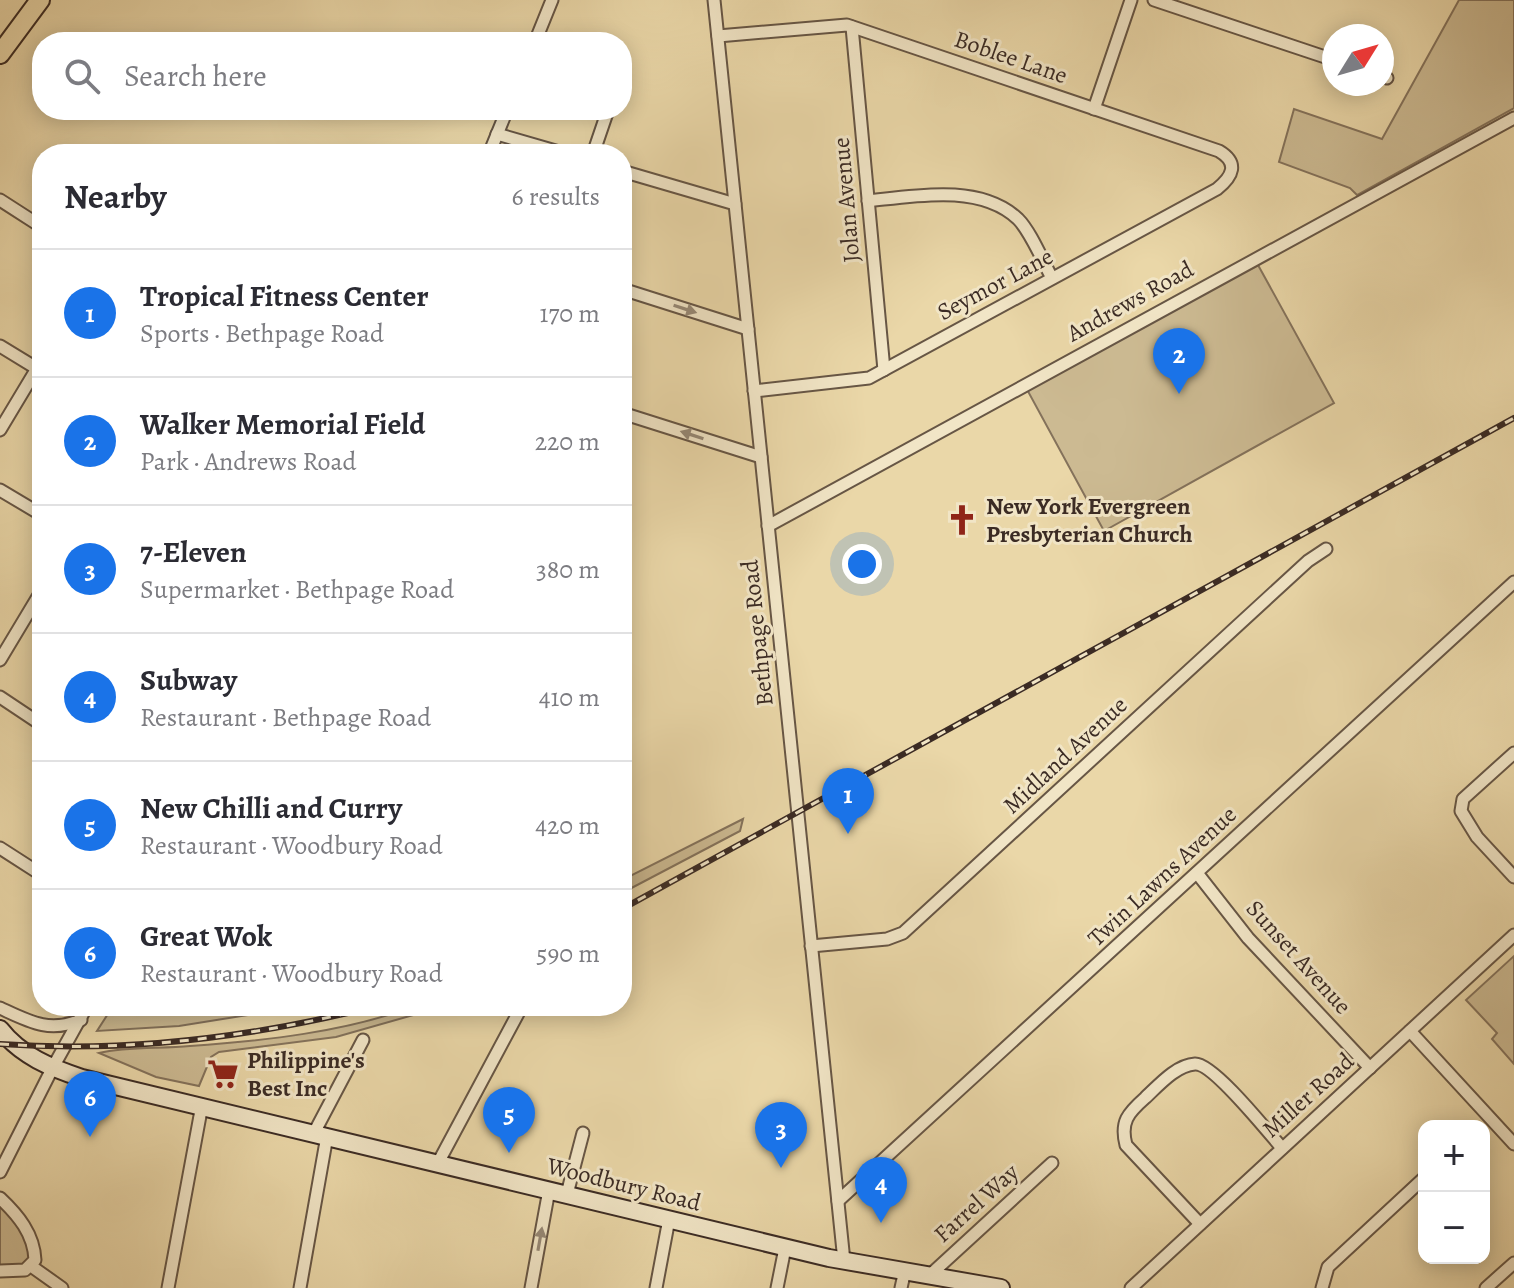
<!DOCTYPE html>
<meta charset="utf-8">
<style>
:root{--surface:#fff;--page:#f7f7f7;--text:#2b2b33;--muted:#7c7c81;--line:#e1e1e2;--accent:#1a73e8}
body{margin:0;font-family:Alegreya,serif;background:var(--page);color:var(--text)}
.controls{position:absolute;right:24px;bottom:24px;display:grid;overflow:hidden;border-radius:16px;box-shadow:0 4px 20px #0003}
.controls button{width:72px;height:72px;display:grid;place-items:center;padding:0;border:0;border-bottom:2px solid var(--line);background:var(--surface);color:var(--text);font:40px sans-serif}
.compass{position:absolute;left:1322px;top:24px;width:72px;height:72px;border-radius:50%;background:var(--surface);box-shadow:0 4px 20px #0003;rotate:53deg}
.you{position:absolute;left:862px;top:564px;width:28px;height:28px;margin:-20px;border:6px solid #fff;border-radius:50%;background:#1a73e8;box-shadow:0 0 0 12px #1a73e833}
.badge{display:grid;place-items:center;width:52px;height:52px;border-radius:50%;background:var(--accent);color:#fff;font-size:26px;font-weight:700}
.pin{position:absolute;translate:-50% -66px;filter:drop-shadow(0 2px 4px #0008)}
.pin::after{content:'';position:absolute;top:42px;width:28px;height:24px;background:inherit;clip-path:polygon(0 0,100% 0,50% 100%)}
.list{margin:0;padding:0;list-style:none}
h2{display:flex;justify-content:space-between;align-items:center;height:104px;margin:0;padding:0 32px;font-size:34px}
h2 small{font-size:26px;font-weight:400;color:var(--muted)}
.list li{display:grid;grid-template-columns:52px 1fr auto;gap:24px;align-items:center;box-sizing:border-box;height:128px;padding:0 32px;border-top:2px solid var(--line)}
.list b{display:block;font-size:30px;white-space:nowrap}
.list p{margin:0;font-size:26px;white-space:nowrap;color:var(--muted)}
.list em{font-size:26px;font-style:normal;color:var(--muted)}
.icon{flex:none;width:44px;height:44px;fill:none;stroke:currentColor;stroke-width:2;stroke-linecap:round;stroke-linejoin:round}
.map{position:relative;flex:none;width:1514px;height:1288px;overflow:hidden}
.search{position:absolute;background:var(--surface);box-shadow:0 4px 20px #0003;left:32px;top:32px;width:600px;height:88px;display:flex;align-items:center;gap:20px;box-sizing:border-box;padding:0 28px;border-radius:32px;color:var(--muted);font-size:30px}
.panel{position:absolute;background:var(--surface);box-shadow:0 4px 20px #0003;left:32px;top:144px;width:600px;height:872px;border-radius:32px}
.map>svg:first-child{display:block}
.green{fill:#ccba92;stroke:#84725b;stroke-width:2}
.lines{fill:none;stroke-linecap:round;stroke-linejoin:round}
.minor-casing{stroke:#675645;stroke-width:15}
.secondary-casing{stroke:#3b2b24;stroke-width:20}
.primary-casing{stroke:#3b2b24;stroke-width:22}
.minor{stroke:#f1e5c6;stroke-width:11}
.secondary{stroke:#f1e5c6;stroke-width:16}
.primary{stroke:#ead7a8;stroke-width:18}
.rail-casing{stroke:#3b2b24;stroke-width:6}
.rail{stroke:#f1e5c6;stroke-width:3;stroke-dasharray:9;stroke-linecap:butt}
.oneway{fill:#968875}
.labels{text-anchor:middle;stroke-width:6;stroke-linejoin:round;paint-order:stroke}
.street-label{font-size:24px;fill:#3b2b24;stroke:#f1e5c6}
.poi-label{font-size:24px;font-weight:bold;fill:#3b2b24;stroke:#f1e5c6;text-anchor:start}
</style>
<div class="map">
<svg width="1514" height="1288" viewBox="0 0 1514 1288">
<rect width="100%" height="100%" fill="#ead7a8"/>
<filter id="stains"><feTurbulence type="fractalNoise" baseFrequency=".0025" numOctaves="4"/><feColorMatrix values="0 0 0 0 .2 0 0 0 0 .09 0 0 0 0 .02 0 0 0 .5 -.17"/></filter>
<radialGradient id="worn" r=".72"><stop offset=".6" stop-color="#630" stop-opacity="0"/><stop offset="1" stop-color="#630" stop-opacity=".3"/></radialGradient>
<g class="green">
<path d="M1459,0H1514V108L1357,195L1350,188L1279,162L1294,109L1382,139Z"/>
<path d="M1258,265L1334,403L1104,531L1024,384Z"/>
<path d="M743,819L740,831L622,893V880Z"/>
<path d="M1514,956V1064L1492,1039L1497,1033L1466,1000Z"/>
<path d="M113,1006H141L164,1013L234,1006H304L179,1026L97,1031Z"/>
<path d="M414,1006H445L336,1037L219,1052L211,1057L199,1086L156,1077L99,1053C128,1046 160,1049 190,1046C261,1041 348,1032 414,1006Z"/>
<path d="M0,1202L31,1243V1265L0,1269Z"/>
</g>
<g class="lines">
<defs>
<g id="minor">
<path d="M714,0L844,1261"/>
<path d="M1154,0L1334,60"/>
<path d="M852,27L884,370"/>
<path d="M718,36L847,25L1219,151C1239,163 1233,176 1217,189L869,378L754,391"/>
<path d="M535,42L552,0"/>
<path d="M1382,76L1387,78"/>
<path d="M1094,109L1131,0"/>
<path d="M497,134L566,154"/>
<path d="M489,154L507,110"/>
<path d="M593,154L608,110"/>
<path d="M622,171L735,204"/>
<path d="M0,200L42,227"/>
<path d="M868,201C914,196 980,183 1018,219C1031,232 1043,262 1052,278"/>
<path d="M622,289L748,329"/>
<path d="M0,346L41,371"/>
<path d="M622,413L761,457"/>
<path d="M0,430L42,360"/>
<path d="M0,490L42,515"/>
<path d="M768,526L1514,118"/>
<path d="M0,660L42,590"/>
<path d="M0,697L42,725"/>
<path d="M1514,753L1463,799L1461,811L1477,837L1514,877"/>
<path d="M0,848L42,875"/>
<path d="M1197,873L1248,938L1370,1068"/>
<path d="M811,946L887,939L903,933L1308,561L1326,549"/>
<path d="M0,1008C30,1022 49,1033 81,1020"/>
<path d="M235,1008L236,1006"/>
<path d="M1410,1031L1514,1144"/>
<path d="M314,1133L363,1040"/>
<path d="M438,1163L522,1006"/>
<path d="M0,1172L52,1069L87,1006"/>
<path d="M567,1194L583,1133"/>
<path d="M0,1198C18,1215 34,1234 35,1260L25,1270L0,1271"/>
<path d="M838,1201L1514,582"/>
<path d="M1200,1224L1126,1145C1120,1122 1128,1113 1145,1098C1158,1086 1176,1065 1195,1064C1213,1063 1268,1132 1282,1148"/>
<path d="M31,1266L62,1288"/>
<path d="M930,1275L1052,1163"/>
<path d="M168,1288L202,1105"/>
<path d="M300,1288L327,1136"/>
<path d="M531,1288L549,1190"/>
<path d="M656,1288L669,1219"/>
<path d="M777,1288L785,1248"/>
<path d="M901,1288L905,1270"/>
<path d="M1131,1288L1514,935"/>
<path d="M1322,1288L1328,1267L1424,1178"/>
<path d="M1486,1288L1514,1263"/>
</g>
<path id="secondary" d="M0,1029C21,1056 51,1068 82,1078L829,1258L1001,1288"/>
<path id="primary" d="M0,54L40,0"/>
</defs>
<use href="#minor" class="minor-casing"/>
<use href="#secondary" class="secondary-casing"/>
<use href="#primary" class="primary-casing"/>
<use href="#minor" class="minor"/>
<use href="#secondary" class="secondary"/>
<use href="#primary" class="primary"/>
<defs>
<g id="rail">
<path d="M622,909L1514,418"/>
<path d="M0,1044C127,1053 254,1037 377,1006"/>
</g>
</defs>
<use href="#rail" class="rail-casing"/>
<use href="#rail" class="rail"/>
</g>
<defs><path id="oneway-solid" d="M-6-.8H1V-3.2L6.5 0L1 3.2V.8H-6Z" transform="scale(2)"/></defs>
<g class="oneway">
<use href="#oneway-solid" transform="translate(685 309) rotate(18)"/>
<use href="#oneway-solid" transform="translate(692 435) rotate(-162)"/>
<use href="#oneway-solid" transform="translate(540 1239) rotate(-80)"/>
</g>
<defs>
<symbol id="church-bare" viewBox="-9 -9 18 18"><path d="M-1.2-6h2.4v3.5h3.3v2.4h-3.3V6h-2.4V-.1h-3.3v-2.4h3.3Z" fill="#8f2418" stroke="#f1e5c6" stroke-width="2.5" paint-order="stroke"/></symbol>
<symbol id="supermarket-bare" viewBox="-9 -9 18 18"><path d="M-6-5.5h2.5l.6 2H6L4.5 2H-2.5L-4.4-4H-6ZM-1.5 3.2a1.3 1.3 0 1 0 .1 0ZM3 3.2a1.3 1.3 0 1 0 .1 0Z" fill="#8f2418" stroke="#f1e5c6" stroke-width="2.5" paint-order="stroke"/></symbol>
</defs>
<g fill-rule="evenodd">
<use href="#church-bare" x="940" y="498" width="44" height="44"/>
<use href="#supermarket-bare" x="201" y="1052" width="44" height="44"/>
</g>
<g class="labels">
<g class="street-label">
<text transform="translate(1011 57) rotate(19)" y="8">Boblee Lane</text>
<text transform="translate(846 200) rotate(-95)" y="8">Jolan Avenue</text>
<text transform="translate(995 284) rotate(-28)" y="8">Seymor Lane</text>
<text transform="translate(1130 301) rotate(-29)" y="8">Andrews Road</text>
<text transform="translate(757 633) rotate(-96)" y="8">Bethpage Road</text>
<text transform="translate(1065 755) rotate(-43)" y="8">Midland Avenue</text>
<text transform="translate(1162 876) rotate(-43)" y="8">Twin Lawns Avenue</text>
<text transform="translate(1299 957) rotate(48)" y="8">Sunset Avenue</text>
<text transform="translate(1308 1095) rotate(-42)" y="8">Miller Road</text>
<text transform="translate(624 1184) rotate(14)" y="8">Woodbury Road</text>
<text transform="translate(976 1203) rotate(-42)" y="8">Farrel Way</text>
</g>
<g class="poi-label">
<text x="986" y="514">New York Evergreen<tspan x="986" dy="28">Presbyterian Church</tspan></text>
<text x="247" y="1068">Philippine's<tspan x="247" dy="28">Best Inc</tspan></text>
</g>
</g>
<rect width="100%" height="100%" filter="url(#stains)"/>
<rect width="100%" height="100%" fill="url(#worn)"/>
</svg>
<div class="controls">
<button>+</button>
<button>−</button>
</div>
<svg class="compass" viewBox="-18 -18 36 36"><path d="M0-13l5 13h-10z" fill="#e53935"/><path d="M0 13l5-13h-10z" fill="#7c7c81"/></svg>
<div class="you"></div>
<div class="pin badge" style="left:848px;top:834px">1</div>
<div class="pin badge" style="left:1179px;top:394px">2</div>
<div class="pin badge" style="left:781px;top:1168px">3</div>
<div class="pin badge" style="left:881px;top:1223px">4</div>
<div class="pin badge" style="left:509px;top:1153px">5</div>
<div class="pin badge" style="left:90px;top:1137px">6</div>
<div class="search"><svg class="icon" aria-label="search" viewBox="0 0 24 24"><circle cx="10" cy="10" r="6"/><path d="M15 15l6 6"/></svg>Search here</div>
<section class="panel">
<h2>Nearby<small>6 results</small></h2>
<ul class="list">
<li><span class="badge">1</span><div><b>Tropical Fitness Center</b><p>Sports · Bethpage Road</p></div><em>170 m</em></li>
<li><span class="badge">2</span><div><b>Walker Memorial Field</b><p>Park · Andrews Road</p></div><em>220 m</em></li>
<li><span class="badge">3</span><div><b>7-Eleven</b><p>Supermarket · Bethpage Road</p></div><em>380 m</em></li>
<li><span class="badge">4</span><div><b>Subway</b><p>Restaurant · Bethpage Road</p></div><em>410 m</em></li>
<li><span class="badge">5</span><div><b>New Chilli and Curry</b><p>Restaurant · Woodbury Road</p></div><em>420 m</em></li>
<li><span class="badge">6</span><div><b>Great Wok</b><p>Restaurant · Woodbury Road</p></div><em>590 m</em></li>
</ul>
</section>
</div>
